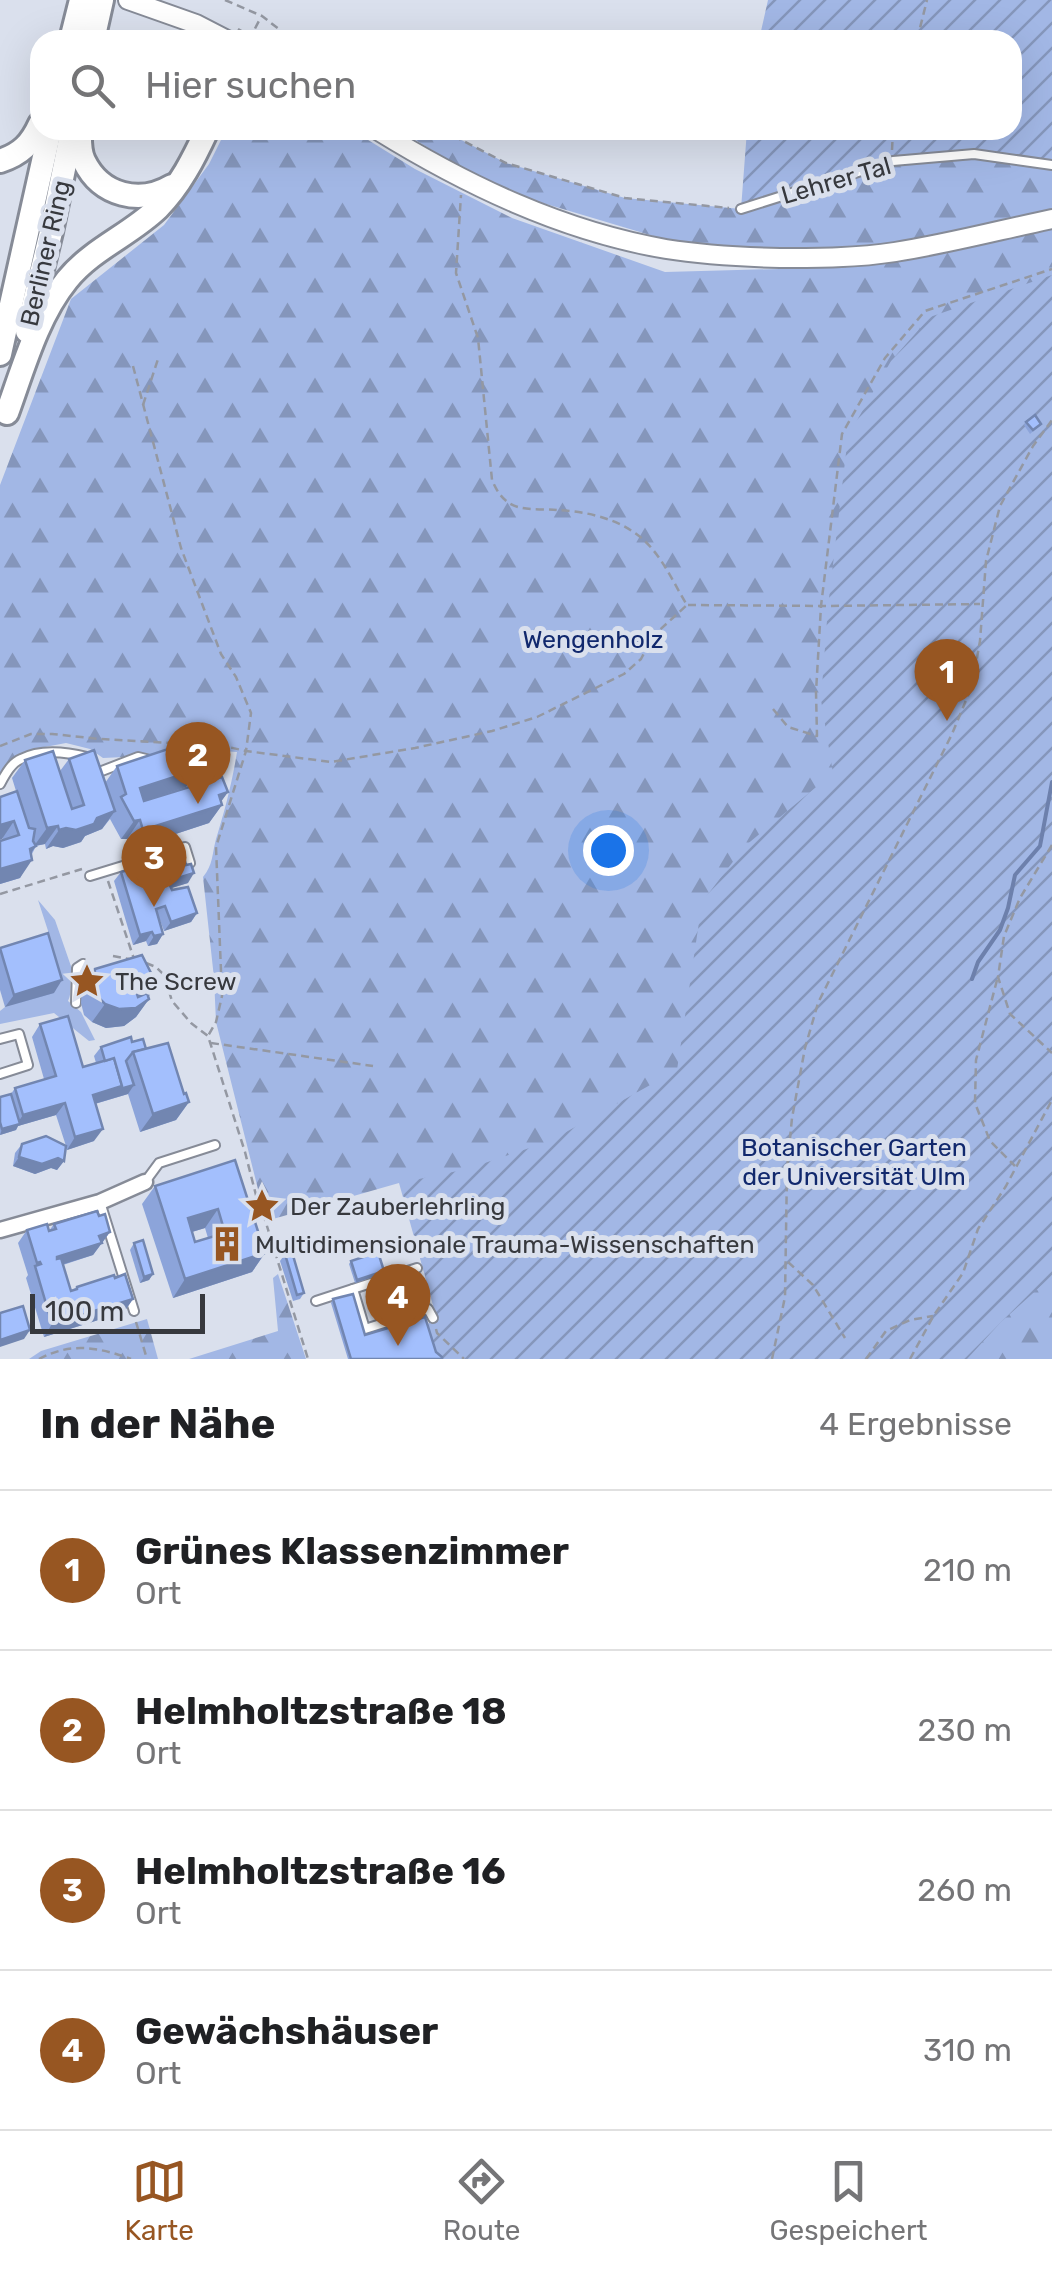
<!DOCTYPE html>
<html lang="de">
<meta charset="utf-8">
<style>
:root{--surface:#fff;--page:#f2f2f2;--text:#202124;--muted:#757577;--line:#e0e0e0;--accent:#975622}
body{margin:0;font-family:Rubik,sans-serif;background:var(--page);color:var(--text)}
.scale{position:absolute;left:30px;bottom:25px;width:175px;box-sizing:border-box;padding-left:10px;border:5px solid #37393e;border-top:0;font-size:28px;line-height:35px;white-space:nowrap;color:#37393e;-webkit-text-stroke:8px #dae0ed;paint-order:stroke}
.you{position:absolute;left:608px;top:850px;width:35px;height:35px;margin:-25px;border:8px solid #fff;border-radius:50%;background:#1a73e8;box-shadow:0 0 0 15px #1a73e833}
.badge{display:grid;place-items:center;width:65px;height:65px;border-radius:50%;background:var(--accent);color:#fff;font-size:32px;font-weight:700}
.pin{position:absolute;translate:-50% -82px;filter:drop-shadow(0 2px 5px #0008)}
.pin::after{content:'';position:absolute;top:52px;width:35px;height:30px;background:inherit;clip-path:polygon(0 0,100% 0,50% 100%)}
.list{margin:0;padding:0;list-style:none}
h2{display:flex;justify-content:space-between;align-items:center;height:130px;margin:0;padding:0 40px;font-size:42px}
h2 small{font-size:32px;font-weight:400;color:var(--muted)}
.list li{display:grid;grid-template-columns:65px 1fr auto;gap:30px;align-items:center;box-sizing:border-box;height:160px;padding:0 40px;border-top:2px solid var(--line)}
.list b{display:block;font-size:38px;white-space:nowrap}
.list p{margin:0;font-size:32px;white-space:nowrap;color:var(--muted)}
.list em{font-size:32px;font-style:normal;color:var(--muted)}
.icon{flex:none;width:55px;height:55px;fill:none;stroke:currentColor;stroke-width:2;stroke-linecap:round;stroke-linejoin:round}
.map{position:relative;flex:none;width:1052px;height:1359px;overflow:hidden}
.search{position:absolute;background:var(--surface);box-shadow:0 10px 40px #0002;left:30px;right:30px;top:30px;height:110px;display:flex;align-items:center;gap:25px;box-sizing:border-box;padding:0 35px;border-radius:30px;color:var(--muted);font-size:38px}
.sheet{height:770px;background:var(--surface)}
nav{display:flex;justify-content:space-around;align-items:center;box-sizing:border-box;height:140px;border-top:2px solid var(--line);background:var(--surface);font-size:28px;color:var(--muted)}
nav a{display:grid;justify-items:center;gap:5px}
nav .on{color:var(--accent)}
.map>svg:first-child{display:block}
.green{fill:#a2b7e5}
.forest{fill:url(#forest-firs)}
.garden{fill:url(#garden-furrows)}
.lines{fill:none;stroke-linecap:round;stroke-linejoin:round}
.stream{stroke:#6d80ac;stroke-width:4}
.service-casing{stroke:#868b97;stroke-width:12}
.minor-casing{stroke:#868b97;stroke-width:19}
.tertiary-casing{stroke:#868b97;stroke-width:22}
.trunk-casing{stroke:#868b97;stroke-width:28}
.path{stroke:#9498a2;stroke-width:2.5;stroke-dasharray:8 5;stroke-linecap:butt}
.service{stroke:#fff;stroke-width:8}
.minor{stroke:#fff;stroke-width:14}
.tertiary{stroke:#fff;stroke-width:18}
.trunk{stroke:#fff;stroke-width:22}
.wall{fill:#8ca4da;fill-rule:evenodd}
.shaded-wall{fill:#7286b1}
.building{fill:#a3bffd;stroke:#7286b1;stroke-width:2.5;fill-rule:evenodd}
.labels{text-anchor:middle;stroke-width:10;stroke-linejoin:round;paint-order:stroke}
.street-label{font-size:25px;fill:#37393e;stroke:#dae0ed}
.park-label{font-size:25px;fill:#11286d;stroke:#dae0ed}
.poi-label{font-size:25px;fill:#37393e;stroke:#dae0ed;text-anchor:start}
</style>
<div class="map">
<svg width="1052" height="1359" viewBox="0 0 1052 1359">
<defs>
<pattern id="forest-firs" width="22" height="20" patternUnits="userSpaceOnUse" patternTransform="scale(2.5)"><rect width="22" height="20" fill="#a2b7e5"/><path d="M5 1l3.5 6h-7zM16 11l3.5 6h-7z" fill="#8596bb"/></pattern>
<pattern id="garden-furrows" width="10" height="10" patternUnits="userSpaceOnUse" patternTransform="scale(2.5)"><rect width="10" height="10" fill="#a2b7e5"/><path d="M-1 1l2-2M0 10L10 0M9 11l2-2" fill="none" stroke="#8596bb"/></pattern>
</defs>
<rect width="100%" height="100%" fill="#dae0ed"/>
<path class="green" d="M38,900L55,920L73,972C68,982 73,991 68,1001L81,1012L95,1040L89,1041L54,1013L0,1024V1011L5,1007L54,992L0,952L50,937Z"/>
<g class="forest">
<path d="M226,130H352L415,169L512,218L665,272L850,267L1052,225V420L980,535L521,1359L435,1312L399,1183L266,1221L216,1022L214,978L203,877C213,865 212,854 216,839C225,810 232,783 237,752L189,749L166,755L103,758L90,749L66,743L29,750L0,774V485L71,299L164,225L209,164Z"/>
<path d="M399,130H442L506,163L625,198L741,209L893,161L974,154L1052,165V211L926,239L833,250L725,251L670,241L526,198L463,169Z"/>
<path d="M1052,1170V1359H885Z"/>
<path d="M278,1274L306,1359H189L278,1331L273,1278Z"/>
<path d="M147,1319L158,1359H29L41,1351Z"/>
</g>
<g class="garden">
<path d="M768,0H1052V165L974,154L893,161L741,209L747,130H1012V40H759Z"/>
<path d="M1052,275V1276L1001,1322L967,1359H438L426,1328L435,1312L400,1183L467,1169L550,1141L677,1070L702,902L745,846L833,773L821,700L828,607L848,436L891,361L930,317Z"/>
</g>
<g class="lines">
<path class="stream" d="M972,979L978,962L1000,930L1008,908L1015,875L1040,846L1052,782"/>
<defs>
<g id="service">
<path d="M741,209L893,161L974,154L1052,165"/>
<path d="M94,774L138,757L150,760"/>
<path d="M0,784C5,775 11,763 21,759C40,749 67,752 87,757"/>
<path d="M90,876L185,847L190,863"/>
<path d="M76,1003L77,968L83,964"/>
<path d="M0,1039L19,1034L28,1065L0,1074"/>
<path d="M145,1182L159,1163L215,1145"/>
<path d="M100,1202L134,1311"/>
<path d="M353,1289L365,1329L428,1309L433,1318"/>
<path d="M316,1301L417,1268"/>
</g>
<path id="minor" d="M0,1230L100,1202L145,1182"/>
<g id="tertiary">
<path d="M128,0L196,24L227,40"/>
<path d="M377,130C466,185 562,231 666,249C704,255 741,257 780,258C818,258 857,258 895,252C947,244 1000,230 1052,219"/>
</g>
<g id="trunk">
<path d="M71,40L81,0"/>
<path d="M93,40L102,0"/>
<path d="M80,130C80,141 79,151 84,161C101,196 140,205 172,186"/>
<path d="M0,161C21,154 31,144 40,124"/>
<path d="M27,331L51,232L72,130"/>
<path d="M0,354L50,130"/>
<path d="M7,413C23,369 37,317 67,280C92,249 130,235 158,208C180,186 194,158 207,130"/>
</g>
</defs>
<use href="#service" class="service-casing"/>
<use href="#minor" class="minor-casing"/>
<use href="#tertiary" class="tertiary-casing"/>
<use href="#trunk" class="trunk-casing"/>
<g class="path">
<path d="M225,0L262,16L293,40"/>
<path d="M238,29L256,40"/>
<path d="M249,40L261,17"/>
<path d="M917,40L927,0"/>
<path d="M442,130L506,163L625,198L729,208"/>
<path d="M892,150L893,130"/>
<path d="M133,366L181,548L221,654L236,677L251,713L246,751L216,847L222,996L216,1022L208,1036"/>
<path d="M143,405L158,359"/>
<path d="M688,605L828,606L980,604"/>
<path d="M773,709L788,727L817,736L816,692L821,606L842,434L885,358L925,311L1052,269"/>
<path d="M0,746L31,734H52L100,739L224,746L246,751L331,762L415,748L492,731L537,717L624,674L641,659L653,636L687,605C671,579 659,548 632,531C611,517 582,511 557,510C545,509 530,510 518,507C504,503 497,492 492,480L478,338L456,273L461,195"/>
<path d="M1052,845L1020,898L1004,936L998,977L1010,1014L1052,1053"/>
<path d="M108,881L134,959"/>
<path d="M0,894L82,869"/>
<path d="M113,956L129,959"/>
<path d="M146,963L156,967L164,975L172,1001L191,1023L208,1036L245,1152L259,1207L262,1210L308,1359"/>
<path d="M997,980L976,1060L975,1103L990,1141L1015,1166"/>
<path d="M211,1043L373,1066"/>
<path d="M788,1262L813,1285L845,1338"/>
<path d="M136,1322L147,1359"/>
<path d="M436,1329L437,1333L464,1359"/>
<path d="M39,1359C71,1342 98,1347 131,1359"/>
<path d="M772,1359L785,1297L787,1169L792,1118L805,1048L818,1003L952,734L972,686L980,641L986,561L1000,506L1033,446L1052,420"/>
<path d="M866,1359L886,1331L910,1320L933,1316"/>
<path d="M910,1359L934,1315L963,1273L978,1229L1006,1186L1052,1100"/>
</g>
<use href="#service" class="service"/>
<use href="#minor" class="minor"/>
<use href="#tertiary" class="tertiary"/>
<use href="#trunk" class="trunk"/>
</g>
<g class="wall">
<path d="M1026,422L1041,424L1030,434L1024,425Z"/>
<path d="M184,756L199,769L186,787L144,801L228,792L221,801L222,805L209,823L130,849L127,839H121L110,819L102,829L85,836L81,842L63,848L53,846L46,849L45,844L36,846L20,878L0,884V841L2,840L16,791L12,778L25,760L60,771L69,759L105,783L117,766Z"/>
<path d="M121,872L188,883L171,888L197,913L191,922L164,931L158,915L163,934L157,944L148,946L146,941L133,945L114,881Z"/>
<path d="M0,948L54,993L5,1007L0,990Z"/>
<path d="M95,969L148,996L149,999L136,1017L124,1026L106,1028L92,1022L84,1015L81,1003L82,988Z"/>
<path d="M40,1024L83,1067L96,1063L94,1056L101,1047L132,1042L146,1049L184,1094L189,1102L176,1120L140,1132L128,1094L95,1104L94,1141L67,1150L66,1147L64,1161L57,1170L51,1168L35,1174L13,1166L15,1153L22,1144L66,1146L56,1115L18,1126L16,1130L0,1135V1097L11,1094L15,1088L44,1079L32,1037Z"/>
<path d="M235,1160L265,1253L252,1272L173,1298L142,1204L155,1186ZM205,1228L208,1238L195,1242L192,1232Z"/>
<path d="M99,1216L110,1232L93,1255L63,1265L71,1291L77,1287L133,1299L124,1312L44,1337L26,1278L28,1275L18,1243L27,1230L49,1231L54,1224Z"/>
<path d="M134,1243L153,1274L149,1280L140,1283L130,1250Z"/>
<path d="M285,1254L304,1293L300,1299L293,1301L280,1261Z"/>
<path d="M351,1261L384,1271L381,1274L355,1283L349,1264Z"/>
<path d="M333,1299L365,1335L436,1352L442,1359H348L331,1303Z"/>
</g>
<g class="shaded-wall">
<path d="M199,769L186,787L127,806L140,788Z"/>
<path d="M228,792L218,806L222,805L209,823L130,849L143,830Z"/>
<path d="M115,811L102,829L85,836L81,842L63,848L53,846L46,849L59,830Z"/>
<path d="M140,820L127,839H121L134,821Z"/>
<path d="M14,821L2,839L0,840V825Z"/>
<path d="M58,826L45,844L34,846L47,828Z"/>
<path d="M36,846L25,862L32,860L20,878L0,884V869Z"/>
<path d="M194,873L188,883L162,891L168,881Z"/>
<path d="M197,913L191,922L164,931L171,922Z"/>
<path d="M152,932L146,941L133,945L140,935Z"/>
<path d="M163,934L157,944L148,946L154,936Z"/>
<path d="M62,980L54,993L5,1007L14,995Z"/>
<path d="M154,989L144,1003L149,999L136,1017L124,1026L106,1028L92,1022L105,1004Z"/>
<path d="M134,1085L128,1094L84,1107L93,1095L122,1086Z"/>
<path d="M189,1102L176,1120L140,1132L153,1114Z"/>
<path d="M65,1103L56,1115L18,1126L16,1130L0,1135L2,1129L16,1125L23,1115Z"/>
<path d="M103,1129L94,1141L67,1150L75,1137Z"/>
<path d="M19,1157L58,1158L64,1161L57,1170L51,1168L35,1174L13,1166Z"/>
<path d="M218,1209L205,1228L175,1237L188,1218Z"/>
<path d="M110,1232L93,1255L48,1269L57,1257L99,1236Z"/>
<path d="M265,1253L252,1272L173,1298L185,1279Z"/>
<path d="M384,1271L381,1274L355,1283L357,1280Z"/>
<path d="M153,1274L149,1280L140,1283L144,1277Z"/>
<path d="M133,1299L124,1312L44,1337L52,1324Z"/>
<path d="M30,1330L24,1339L0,1347V1340Z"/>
</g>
<g class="building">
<path d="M1035,415L1041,424L1033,430L1026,422Z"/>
<path d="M180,745L184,756L193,752L199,769L140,788L144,801L222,777L228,792L219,795L222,805L143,830L140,820L134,821L121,797L126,794L117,766Z"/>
<path d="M94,750L115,811L97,818L94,824L76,830L66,828L59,830L58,826L47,828L25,760L53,751L72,809L84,805L69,759Z"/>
<path d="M17,791L29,828L35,829L33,841L36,846L30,849L32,860L0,869V841L19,835L14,821L0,825V797Z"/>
<path d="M183,853L186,865L191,864L194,873L168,881L172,890L188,887L197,913L171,922L165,906L156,909L163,934L154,936L152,932L140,935L121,872Z"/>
<path d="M48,933L62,980L14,995L0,948Z"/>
<path d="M142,955L151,973L150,979L154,989L137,994L138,997L147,993L149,999L136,1008L119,1009L105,1004L97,996L94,985L95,969Z"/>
<path d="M68,1016L83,1067L114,1058L122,1086L93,1095L103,1129L75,1137L65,1103L23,1115L15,1088L56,1076L40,1024Z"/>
<path d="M131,1037L132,1042L143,1039L146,1049L133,1052L126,1061L134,1085L120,1089L122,1086L114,1058L105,1061L101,1047Z"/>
<path d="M168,1043L184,1094L186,1093L189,1102L153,1114L133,1052Z"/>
<path d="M11,1094L20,1124L2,1129L0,1122V1097Z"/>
<path d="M46,1136L66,1146L64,1161L58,1158L42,1164L19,1157L22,1144Z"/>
<path d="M235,1160L265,1253L185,1279L155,1186ZM218,1209L225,1233L195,1242L188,1218Z"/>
<path d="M97,1211L99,1216L105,1214L110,1232L99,1236L102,1243L57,1257V1259L61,1258L71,1291L77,1289V1287L114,1275L115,1278L125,1274L133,1299L52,1324L35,1266L41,1264L40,1262L37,1263L27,1230L47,1224L49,1231L56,1229L54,1224Z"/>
<path d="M143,1240L153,1274L144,1277L134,1243Z"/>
<path d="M292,1252L304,1293L297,1295L285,1254Z"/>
<path d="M378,1252L384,1271L357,1280L351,1261Z"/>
<path d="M353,1294L365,1335L425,1317L436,1352L442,1357V1359H351L333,1299Z"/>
<path d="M23,1306L30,1330L0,1340V1313Z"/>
</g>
<defs>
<symbol id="sight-bare" viewBox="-9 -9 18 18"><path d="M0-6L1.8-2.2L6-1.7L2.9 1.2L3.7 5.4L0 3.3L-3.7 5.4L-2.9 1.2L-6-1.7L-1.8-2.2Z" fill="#975622" stroke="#dae0ed" stroke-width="2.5" paint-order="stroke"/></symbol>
<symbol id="building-bare" viewBox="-9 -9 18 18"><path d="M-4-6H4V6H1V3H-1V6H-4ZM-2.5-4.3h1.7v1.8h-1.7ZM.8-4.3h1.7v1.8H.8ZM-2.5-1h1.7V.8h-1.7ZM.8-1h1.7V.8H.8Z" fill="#975622" stroke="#dae0ed" stroke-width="2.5" paint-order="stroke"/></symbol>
</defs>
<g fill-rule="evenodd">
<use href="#sight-bare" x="62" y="956" width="50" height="50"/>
<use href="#sight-bare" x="237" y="1181" width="50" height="50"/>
<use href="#building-bare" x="202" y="1219" width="50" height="50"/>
</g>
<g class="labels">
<g class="street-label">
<text transform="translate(836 180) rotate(-16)" y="9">Lehrer Tal</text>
<text transform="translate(45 253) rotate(-77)" y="9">Berliner Ring</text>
</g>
<g class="park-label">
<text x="593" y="648">Wengenholz</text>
<text x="854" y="1156">Botanischer Garten<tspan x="854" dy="29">der Universität Ulm</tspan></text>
</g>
<g class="poi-label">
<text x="115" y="990">The Screw</text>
<text x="290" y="1215">Der Zauberlehrling</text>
<text x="255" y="1253">Multidimensionale Trauma-Wissenschaften</text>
</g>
</g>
</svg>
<div class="scale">100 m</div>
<div class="you"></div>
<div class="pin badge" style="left:947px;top:721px">1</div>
<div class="pin badge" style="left:198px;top:804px">2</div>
<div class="pin badge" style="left:154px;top:907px">3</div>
<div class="pin badge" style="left:398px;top:1346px">4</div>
<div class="search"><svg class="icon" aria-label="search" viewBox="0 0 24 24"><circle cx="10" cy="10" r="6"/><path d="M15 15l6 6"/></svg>Hier suchen</div>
</div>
<section class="sheet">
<h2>In der Nähe<small>4 Ergebnisse</small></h2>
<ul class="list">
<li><span class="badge">1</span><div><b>Grünes Klassenzimmer</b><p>Ort</p></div><em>210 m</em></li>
<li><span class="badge">2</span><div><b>Helmholtzstraße 18</b><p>Ort</p></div><em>230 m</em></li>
<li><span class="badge">3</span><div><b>Helmholtzstraße 16</b><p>Ort</p></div><em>260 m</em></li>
<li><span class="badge">4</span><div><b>Gewächshäuser</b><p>Ort</p></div><em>310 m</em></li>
</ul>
</section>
<nav>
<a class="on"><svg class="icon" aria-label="map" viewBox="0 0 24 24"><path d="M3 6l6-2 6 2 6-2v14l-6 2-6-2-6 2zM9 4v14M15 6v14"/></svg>Karte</a>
<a><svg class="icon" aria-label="directions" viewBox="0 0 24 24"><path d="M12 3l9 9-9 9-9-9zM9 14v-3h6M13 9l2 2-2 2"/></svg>Route</a>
<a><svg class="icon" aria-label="saved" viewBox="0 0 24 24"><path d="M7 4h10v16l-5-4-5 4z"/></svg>Gespeichert</a>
</nav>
